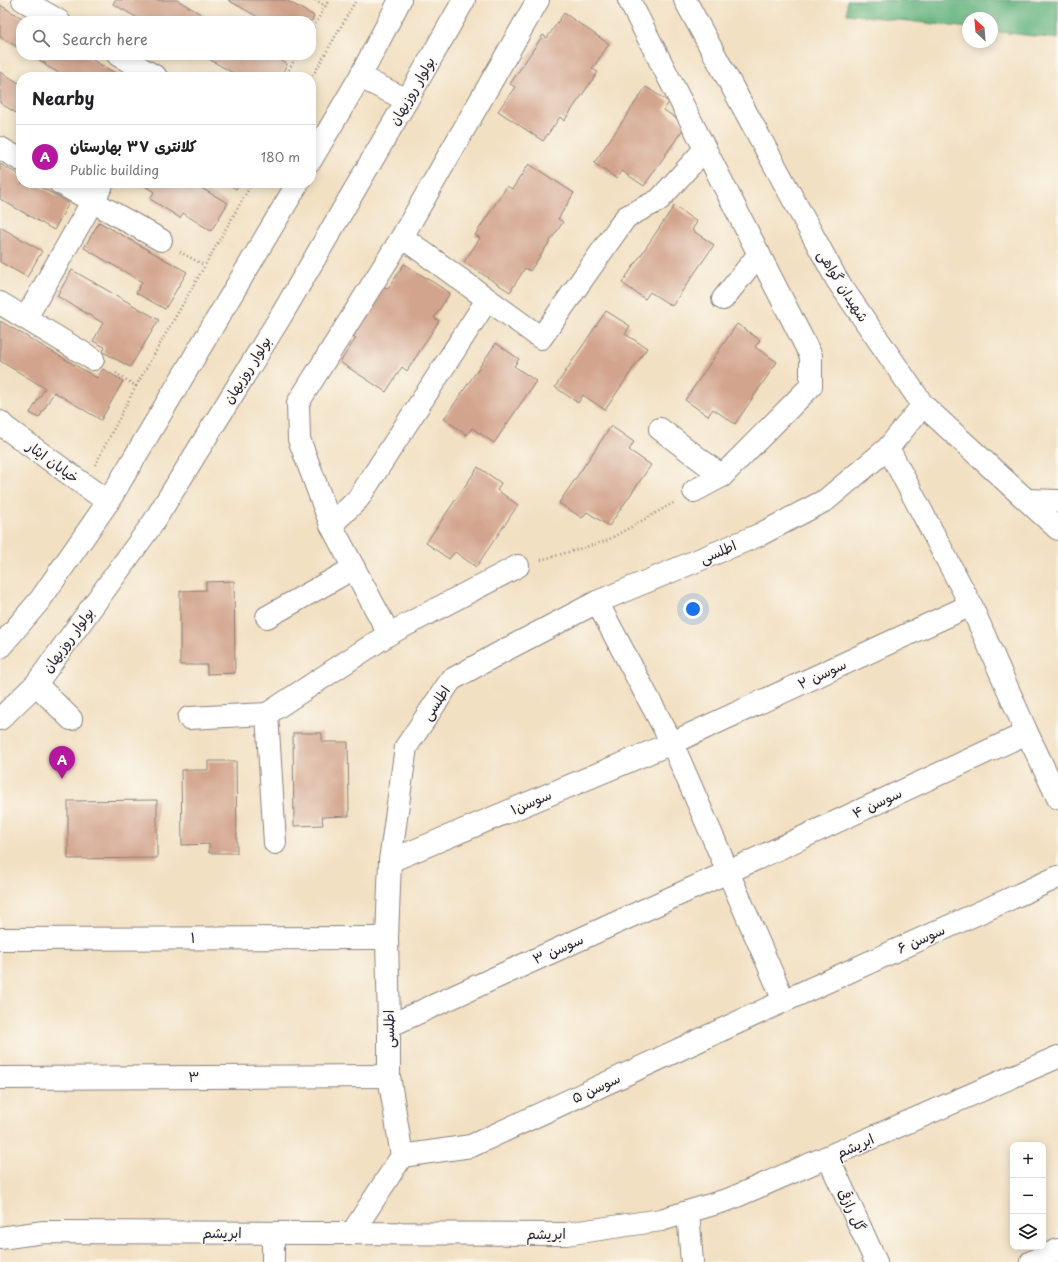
<!DOCTYPE html>
<meta charset="utf-8">
<style>
:root{--surface:#fff;--page:#f6f6f6;--text:#202124;--muted:#757577;--line:#e0e0e0;--accent:#b5179e}
body{margin:0;font-family:"Playpen Sans","Playpen Sans Arabic",sans-serif;background:var(--page);color:var(--text)}
.controls{position:absolute;right:12px;bottom:12px;display:grid;overflow:hidden;border-radius:8px;box-shadow:0 2px 10px #0003}
.controls button{width:36px;height:36px;display:grid;place-items:center;padding:0;border:0;border-bottom:1px solid var(--line);background:var(--surface);color:var(--text);font:20px sans-serif}
.compass{position:absolute;left:962px;top:12px;width:36px;height:36px;border-radius:50%;background:var(--surface);box-shadow:0 2px 10px #0003;rotate:334deg}
.you{position:absolute;left:693px;top:609px;width:14px;height:14px;margin:-10px;border:3px solid #fff;border-radius:50%;background:#1a73e8;box-shadow:0 0 0 6px #1a73e833}
.badge{display:grid;place-items:center;width:26px;height:26px;border-radius:50%;background:var(--accent);color:#fff;font-size:13px;font-weight:700}
.pin{position:absolute;translate:-50% -33px;filter:drop-shadow(0 1px 2px #0008)}
.pin::after{content:'';position:absolute;top:21px;width:14px;height:12px;background:inherit;clip-path:polygon(0 0,100% 0,50% 100%)}
.list{margin:0;padding:0;list-style:none}
h2{display:flex;justify-content:space-between;align-items:center;height:52px;margin:0;padding:0 16px;font-size:17px}
h2 small{font-size:13px;font-weight:400;color:var(--muted)}
.list li{display:grid;grid-template-columns:26px 1fr auto;gap:12px;align-items:center;box-sizing:border-box;height:64px;padding:0 16px;border-top:1px solid var(--line)}
.list b{display:block;font-size:15px;white-space:nowrap}
.list p{margin:0;font-size:13px;white-space:nowrap;color:var(--muted)}
.list em{font-size:13px;font-style:normal;color:var(--muted)}
.icon{flex:none;width:22px;height:22px;fill:none;stroke:currentColor;stroke-width:2;stroke-linecap:round;stroke-linejoin:round}
.map{position:relative;flex:none;width:1058px;height:1262px;overflow:hidden}
.search{position:absolute;background:var(--surface);box-shadow:0 2px 10px #0003;left:16px;top:16px;width:300px;height:44px;display:flex;align-items:center;gap:10px;box-sizing:border-box;padding:0 14px;border-radius:16px;color:var(--muted);font-size:15px}
.panel{position:absolute;background:var(--surface);box-shadow:0 2px 10px #0003;left:16px;top:72px;width:300px;height:116px;border-radius:16px}
.map>svg:first-child{display:block}
.forest{fill:#65b47f;stroke:#446b5d}
.building{fill:#d3a48d}
.lines{fill:none;stroke-linecap:round;stroke-linejoin:round}
.minor-casing{stroke:#8a817e;stroke-width:24}
.major-casing{stroke:#8a817e;stroke-width:24}
.path{stroke:#8a817e;stroke-width:2.5;stroke-dasharray:1 3;stroke-linecap:butt}
.minor{stroke:#fff;stroke-width:22}
.major{stroke:#fff;stroke-width:22}
.labels{text-anchor:middle;stroke-width:3;stroke-linejoin:round;paint-order:stroke}
.street-label{font-size:14px;fill:#22223b;stroke:#fbf7ec}
</style>
<div class="map">
<svg width="1058" height="1262" viewBox="0 0 1058 1262">
<rect width="100%" height="100%" fill="#fbf7ec"/>
<filter id="ink" filterUnits="userSpaceOnUse"><feTurbulence type="fractalNoise" baseFrequency=".025" numOctaves="2"/><feDisplacementMap in="SourceGraphic" scale="8" xChannelSelector="R" yChannelSelector="G"/><feConvolveMatrix kernelMatrix="1 2 1 2 8 2 1 2 1" color-interpolation-filters="sRGB"/></filter>
<filter id="wash" filterUnits="userSpaceOnUse"><feTurbulence type="fractalNoise" baseFrequency=".012" numOctaves="4" result="noise"/><feDisplacementMap in="SourceGraphic" scale="16" xChannelSelector="R" yChannelSelector="G"/><feGaussianBlur stdDeviation="0.9" result="paint"/><feColorMatrix in="noise" values="0 0 0 0 0 0 0 0 0 0 0 0 0 0 0 0 0 1.4 0 .05"/><feComposite in="paint" operator="in"/></filter>
<g filter="url(#wash)">
<rect width="100%" height="100%" fill="#f2e0c2"/>
<path class="forest" d="M847,0H1058V39L992,31V18H968V28L847,14Z"/>
<g id="blocks">
<g class="building">
<path d="M115,0H177L213,21H143L113,4Z"/>
<path d="M228,0H286L314,16L312,21H265Z"/>
<path d="M0,5L27,21H21V49L0,37Z"/>
<path d="M564,13L609,44L592,69L598,72L564,121L560,117L543,141L498,111L515,87L510,84L543,35L547,38Z"/>
<path d="M31,55H84L122,77H56L59,73L45,65L46,64Z"/>
<path d="M202,55H272L287,64L280,77H240Z"/>
<path d="M0,72L21,84V116L0,103Z"/>
<path d="M646,87L669,102L664,110L686,125L644,186L622,171L617,179L594,163Z"/>
<path d="M0,164L21,176V183H34L69,203L54,230L0,199Z"/>
<path d="M529,164L574,193L558,219L563,222L530,271L525,268L510,292L464,262L480,238L475,235L507,186L512,189Z"/>
<path d="M140,183H192L228,203L211,231L183,213L180,218L150,199L154,192Z"/>
<path d="M226,183H240L236,189Z"/>
<path d="M674,206L697,222L692,230L714,245L672,306L650,292L645,299L622,283Z"/>
<path d="M99,222L187,272L165,309L136,293L142,282L84,248Z"/>
<path d="M0,227L42,251L27,277L0,262Z"/>
<path d="M404,264L450,293L434,318L439,321L407,371L402,367L386,392L340,362L356,338L351,335L383,286L388,289Z"/>
<path d="M72,270L159,320L130,367L103,352L105,347L93,341L103,323L57,296Z"/>
<path d="M606,311L630,326L625,334L647,348L605,410L583,395L578,403L555,387Z"/>
<path d="M0,321L97,378L103,369L123,381L101,420L54,392L39,418L30,413L45,388L0,361Z"/>
<path d="M737,324L760,340L755,347L777,362L735,424L713,409L708,416L685,400Z"/>
<path d="M496,343L519,359L514,366L536,381L494,443L472,428L467,435L444,419Z"/>
<path d="M611,426L634,442L629,450L651,465L609,526L587,512L582,518L559,503Z"/>
<path d="M478,467L501,483L497,490L518,505L476,567L455,552L449,559L426,543Z"/>
<path d="M234,581L235,673L207,674V665H180V591L206,590V582Z"/>
<path d="M293,733H322V742H348L349,816L322,817L323,825L294,826Z"/>
<path d="M208,761H236L237,853H209V844L182,845L181,770H208Z"/>
<path d="M157,800V858L68,859V801Z"/>
</g>
</g>
</g>
<g filter="url(#ink)">
<use href="#blocks" fill-opacity="0" stroke="#8a817e" stroke-width="1"/>
<g class="lines">
<defs>
<g id="minor">
<path d="M23,0L59,21"/>
<path d="M629,0L811,356V386L722,476L694,491"/>
<path d="M685,0L837,280L923,405L1058,529"/>
<path d="M118,55L156,77"/>
<path d="M0,148L21,160"/>
<path d="M60,183L161,240"/>
<path d="M402,237L541,338L626,217L659,200L705,149"/>
<path d="M723,299L759,254"/>
<path d="M0,303L93,359"/>
<path d="M26,318L103,183"/>
<path d="M0,422L6,428L108,502"/>
<path d="M660,429L722,476"/>
<path d="M888,448L971,605L1027,733L1058,798"/>
<path d="M1027,500L1058,501"/>
<path d="M331,525L358,499L487,300"/>
<path d="M597,602L672,743L784,1001"/>
<path d="M267,617L354,568"/>
<path d="M389,634L518,566"/>
<path d="M36,684L71,719"/>
<path d="M267,714L275,843"/>
<path d="M189,718L267,714L389,634L331,525L299,439L298,403L402,237L538,0"/>
<path d="M390,861L672,743L971,605"/>
<path d="M0,939L387,938"/>
<path d="M389,1026L728,872L1027,733"/>
<path d="M0,1078L389,1076"/>
<path d="M402,1156L471,1146L784,1001L1058,877"/>
<path d="M828,1157L876,1262"/>
<path d="M688,1212L692,1262"/>
<path d="M352,1233L402,1156L389,1076V1026L387,938L390,861L406,747L451,680L505,650L597,602L759,535L826,500L888,448L923,405"/>
<path d="M0,1238L44,1232L566,1234L661,1220L730,1199L1058,1057"/>
<path d="M273,1262V1233"/>
<path d="M1031,1262L1058,1250"/>
</g>
<g id="major">
<path d="M360,77L407,100"/>
<path d="M311,160L360,77L400,0"/>
<path d="M0,647L40,600L108,502L298,183"/>
<path d="M0,719L36,684L153,523L281,316L407,100L464,0"/>
</g>
</defs>
<use href="#minor" class="minor-casing"/>
<use href="#major" class="major-casing"/>
<g class="path">
<path d="M315,0L326,6"/>
<path d="M311,31L329,0"/>
<path d="M285,77L297,55"/>
<path d="M311,79L356,0"/>
<path d="M180,252L204,265"/>
<path d="M136,386L252,183"/>
<path d="M95,465L136,386L113,371"/>
<path d="M541,560L606,541L675,502"/>
</g>
<use href="#minor" class="minor"/>
<use href="#major" class="major"/>
</g>
</g>
<g class="labels">
<g class="street-label">
<text transform="translate(412 91) rotate(-60)" y="5">بولوار روزبهان</text>
<text transform="translate(843 286) rotate(58)" y="5">شهیدان گواهی</text>
<text transform="translate(247 370) rotate(-58)" y="5">بولوار روزبهان</text>
<text transform="translate(53 462) rotate(36)" y="5">خیابان ایثار</text>
<text transform="translate(718 552) rotate(-23)" y="5">اطلسی</text>
<text transform="translate(68 640) rotate(-54)" y="5">بولوار روزبهان</text>
<text transform="translate(822 674) rotate(-25)" y="5">سوسن ۲</text>
<text transform="translate(436 703) rotate(-56)" y="5">اطلسی</text>
<text transform="translate(531 802) rotate(-23)" y="5">سوسن۱</text>
<text transform="translate(877 803) rotate(-25)" y="5">سوسن ۴</text>
<text x="193" y="943">۱</text>
<text transform="translate(921 939) rotate(-24)" y="5">سوسن ۶</text>
<text transform="translate(558 949) rotate(-24)" y="5">سوسن ۳</text>
<text transform="translate(389 1029) rotate(-91)" y="5">اطلسی</text>
<text x="194" y="1082">۳</text>
<text transform="translate(596 1088) rotate(-25)" y="5">۵ سوسن</text>
<text transform="translate(855 1146) rotate(-24)" y="5">ابریشم</text>
<text transform="translate(852 1210) rotate(65)" y="5">گل رازقی</text>
<text x="222" y="1238">ابریشم</text>
<text transform="translate(546 1234) rotate(-1)" y="5">ابریشم</text>
</g>
</g>
</svg>
<div class="controls">
<button>+</button>
<button>−</button>
<button><svg class="icon" aria-label="layers" viewBox="0 0 24 24"><path d="M12 4l9 5-9 5-9-5zM3 14l9 5 9-5"/></svg></button>
</div>
<svg class="compass" viewBox="-18 -18 36 36"><path d="M0-13l5 13h-10z" fill="#e53935"/><path d="M0 13l5-13h-10z" fill="#757577"/></svg>
<div class="you"></div>
<div class="pin badge" style="left:62px;top:779px">A</div>
<div class="search"><svg class="icon" aria-label="search" viewBox="0 0 24 24"><circle cx="10" cy="10" r="6"/><path d="M15 15l6 6"/></svg>Search here</div>
<section class="panel">
<h2>Nearby<small></small></h2>
<ul class="list">
<li><span class="badge">A</span><div><b>کلانتری ۳۷ بهارستان</b><p>Public building</p></div><em>180 m</em></li>
</ul>
</section>
</div>
